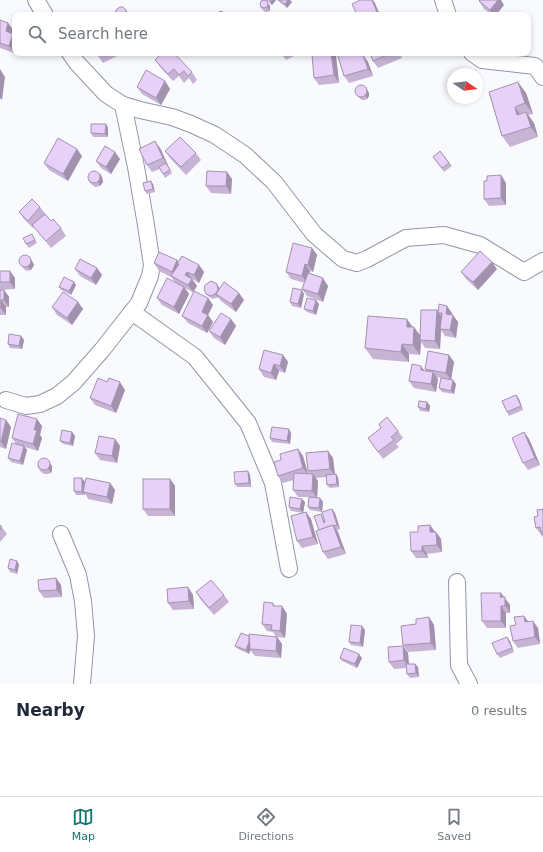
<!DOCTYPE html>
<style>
:root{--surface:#fff;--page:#f6f6f7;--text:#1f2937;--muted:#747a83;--line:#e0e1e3;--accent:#0f766e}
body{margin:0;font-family:"DejaVu Sans",sans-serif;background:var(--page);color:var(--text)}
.compass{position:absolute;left:447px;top:68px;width:36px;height:36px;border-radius:50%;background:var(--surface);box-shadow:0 2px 6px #0003;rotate:103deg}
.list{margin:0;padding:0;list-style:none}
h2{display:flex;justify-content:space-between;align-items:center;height:52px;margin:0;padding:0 16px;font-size:17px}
h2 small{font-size:13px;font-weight:400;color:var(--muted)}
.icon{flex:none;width:22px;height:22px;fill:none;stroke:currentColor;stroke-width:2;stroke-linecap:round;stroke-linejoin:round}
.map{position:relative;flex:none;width:543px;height:684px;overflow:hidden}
.search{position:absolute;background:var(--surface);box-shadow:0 2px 6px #0003;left:12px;right:12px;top:12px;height:44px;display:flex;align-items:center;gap:10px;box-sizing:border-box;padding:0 14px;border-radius:8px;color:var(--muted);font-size:15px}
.sheet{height:112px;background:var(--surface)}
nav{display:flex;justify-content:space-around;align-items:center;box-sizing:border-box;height:56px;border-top:1px solid var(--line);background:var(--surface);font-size:11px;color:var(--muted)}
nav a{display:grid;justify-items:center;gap:2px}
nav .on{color:var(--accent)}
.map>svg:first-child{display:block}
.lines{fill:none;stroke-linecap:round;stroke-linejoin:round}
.minor-casing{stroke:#9395aa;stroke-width:18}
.minor{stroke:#fff;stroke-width:16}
.wall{fill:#c7b4d5}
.shaded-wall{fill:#a292ae}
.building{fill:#e7d1f8;stroke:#a292ae}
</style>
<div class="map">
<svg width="543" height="684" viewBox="0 0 543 684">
<rect width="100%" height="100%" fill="#f9fafe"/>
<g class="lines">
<defs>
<g id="minor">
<path d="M36,0L45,15"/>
<path d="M443,0L448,15"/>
<path d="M70,53L77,63L106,94L123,105L140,110L172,117L191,124L215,135L245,155L274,182L314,234L343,259L357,263L367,259L406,238L444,235L480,245L524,272L543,261"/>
<path d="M472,53L482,60L535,66L543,77"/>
<path d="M132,312L195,357L248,423L273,483L289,569"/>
<path d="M6,400L26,406L40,404L57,396L74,382L102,350L139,303L150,276L152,265L146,225L136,167L123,105"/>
<path d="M61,534L78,575L83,601L86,636L82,684"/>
<path d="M457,582L459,665L469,684"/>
</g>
</defs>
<use href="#minor" class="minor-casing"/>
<use href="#minor" class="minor"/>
</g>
<g class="wall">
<path d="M266,0H276L272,5Z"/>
<path d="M277,0H290L292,2L287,8Z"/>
<path d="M479,1L504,5L496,15H492L484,9Z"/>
<path d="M267,2L270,6V11L267,12H265L260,7Z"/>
<path d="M0,20L8,23L13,30L12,33L15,37V49L14,53L0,48Z"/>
<path d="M96,53H123L103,63Z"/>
<path d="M281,53H300L286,60Z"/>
<path d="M337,53H361L362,55L368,62L373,76L349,83L344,76Z"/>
<path d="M370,53H400L402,58L378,68L373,61Z"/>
<path d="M314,54L336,56L339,83L319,85L314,78Z"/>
<path d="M155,60L192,72L197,80L193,84L189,78L184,83L179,76L173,81L160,67Z"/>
<path d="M165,81L170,89L161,105L142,94L137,87Z"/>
<path d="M368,91L369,93V96L367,99L365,100H362L359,98L357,94Z"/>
<path d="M489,92L526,93L533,114L528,115L534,123L538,137L510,147L502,136Z"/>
<path d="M106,124L108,128V137H93L91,133Z"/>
<path d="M160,148L168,165L172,173L165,178L160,169L152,172L147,165Z"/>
<path d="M165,151L196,153L201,160L186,175L170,158Z"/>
<path d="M440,151L452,166L444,172L433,157Z"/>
<path d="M82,156L68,181L49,170L44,163Z"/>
<path d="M120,159L111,174L101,168L96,161Z"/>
<path d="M227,172L232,179L231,194L211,193L206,186Z"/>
<path d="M102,177L103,182L100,186L95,187L91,184L88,180Z"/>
<path d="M506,183V205L489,206L484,199Z"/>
<path d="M153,184L155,192L147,194L145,191Z"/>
<path d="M40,207L51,221L61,228L66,236L51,248L34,227L33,228L24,219L19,212Z"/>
<path d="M32,234L37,243L29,248L26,244Z"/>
<path d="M312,248L317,255L313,272L310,271L309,274L328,286L323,302L307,296L302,289L305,283L291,279L286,272Z"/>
<path d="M32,260L34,265L31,270L28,271L25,270L20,264Z"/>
<path d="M178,262L199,265L204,272L199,283L192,279L197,286L193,292L185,288L189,294L179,314L162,305L157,298L175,282L171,277L159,271L154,263Z"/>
<path d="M97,268L102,275L96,285L80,276L75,269Z"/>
<path d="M497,269L478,290L466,279L461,272Z"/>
<path d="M0,271L15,278V289L0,290Z"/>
<path d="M74,282L76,285L71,295L61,290L59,287Z"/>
<path d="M219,287V289L244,300L236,312L221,301L218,297L213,299L209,297L206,294Z"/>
<path d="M0,290H4L9,297V307H6V315H0Z"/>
<path d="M304,294L301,308L292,306L290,302Z"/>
<path d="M208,298L213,305L208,315L213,322L207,333L188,323L182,316Z"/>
<path d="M78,302L83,309L72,325L57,315L52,307Z"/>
<path d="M319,304L316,315L307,312L304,309Z"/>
<path d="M437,310L438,312L452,313V315L458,322L456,338L445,336L441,330L440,349L425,348L421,342L420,355L409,354V362L373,359L365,348L412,327L420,335Z"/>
<path d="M231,319L236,326L225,345L214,338L209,331Z"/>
<path d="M21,336L24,340L22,349L10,348L8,344Z"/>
<path d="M283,355L288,362L285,373L279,371L276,380L264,377L259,369Z"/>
<path d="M449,355L454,362L451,380L436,377L438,379L436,392L414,388L409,381L426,371L425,369Z"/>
<path d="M456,384L454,394L442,392L439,388Z"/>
<path d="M125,390L116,413L95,405L90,398Z"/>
<path d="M516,395L519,399L523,410L509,416L507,412Z"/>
<path d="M427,402L430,406L429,412L420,411L418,407Z"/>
<path d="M0,419L6,420L11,427L6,449L0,447Z"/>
<path d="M42,426L40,435L42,438L38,451L25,447L27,450L23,465L11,462L8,458L16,444L12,438Z"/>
<path d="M398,431L403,438L396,444L399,447L383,459L368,438Z"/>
<path d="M72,432L75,436L73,446L63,444L60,441Z"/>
<path d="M524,432L529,439L540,465L528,470L523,463Z"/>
<path d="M291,433L290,444L272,442L270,438Z"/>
<path d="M115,439L120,446L117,463L100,460L95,453Z"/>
<path d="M298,449L303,456L308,473L309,474L308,471L328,451L333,458L335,474L338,477L339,487L330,488L327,485L326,477L316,478L318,481L317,498H313H320L323,502L322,512L310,510L308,507L309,497H298L293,490L294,480L283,483L278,476L281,460Z"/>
<path d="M37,466H52V470L51,473L48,474H44L41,472Z"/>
<path d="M248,471L250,475L251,487H237L235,484Z"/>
<path d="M170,479L175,486V516H148L143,509Z"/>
<path d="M85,482V486L110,483L115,490L112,504L88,499L85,493V495H76L74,491Z"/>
<path d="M305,502L303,513L291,511L289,507Z"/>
<path d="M332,509L335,513L340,529L337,530L338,532L346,554L328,559L323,552L319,530L323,518L325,522Z"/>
<path d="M543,509V537L536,528L538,516Z"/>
<path d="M306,512L311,519L318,544L302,548L297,541Z"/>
<path d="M0,525L7,534L0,542Z"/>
<path d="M430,525L435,532H436L441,539L442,552L427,554L428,558H416L411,551L418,532Z"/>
<path d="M17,561L19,565L17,574L10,572L8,568Z"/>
<path d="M56,578L61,585L62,597L44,598L39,591Z"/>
<path d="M188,587L193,595L194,609L173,610L168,603Z"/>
<path d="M196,592L224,595L229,602L214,615L201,600Z"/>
<path d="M501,593L510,605V613H506V628H487L482,621Z"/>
<path d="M273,603L275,606H282L287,614L285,638L277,637L282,644L281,658L255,656L250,650L249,654L238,649L235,646L249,636L276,637L273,632L267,631L262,624Z"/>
<path d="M524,616L528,621L538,628L540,644L518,648L513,641L516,625Z"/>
<path d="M429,617L434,625L436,650L408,652L403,645L416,624Z"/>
<path d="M365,630L363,647L351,645L349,642Z"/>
<path d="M510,641L514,652L500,658L497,654Z"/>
<path d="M403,646L408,653L409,664H415L418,667L419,677L410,678L407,674L406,668L394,669L389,662Z"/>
<path d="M340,658H362L357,668L342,661Z"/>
</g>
<g class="shaded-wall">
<path d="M271,0H276L272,5L270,2Z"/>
<path d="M288,0H290L292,2L287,8L285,4Z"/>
<path d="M372,0H373L375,3L380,15H378Z"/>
<path d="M498,0H501L504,5L496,15H493L490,10Z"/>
<path d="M267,2L270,6V11L267,7Z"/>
<path d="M126,10L128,13L129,15H125Z"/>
<path d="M8,23L13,30L11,38L6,31Z"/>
<path d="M13,34L15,37V49L14,53L9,46Z"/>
<path d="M331,53H334L336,56L339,83L334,75Z"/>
<path d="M358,53H361L364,63L359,56Z"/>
<path d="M363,55L368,62L373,76L368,69Z"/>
<path d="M0,69L5,77L2,100L0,98Z"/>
<path d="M165,81L170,89L161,105L156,98Z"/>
<path d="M518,82L526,93L533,114L525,103Z"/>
<path d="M366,87L369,93V96L367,99L365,95Z"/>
<path d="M515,107L522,117L517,115Z"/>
<path d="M526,112L534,123L538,137L531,127Z"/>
<path d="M106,124L108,128V137L105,134Z"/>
<path d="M155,141L160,148L168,165L163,158Z"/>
<path d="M77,149L82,156L68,181L63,174Z"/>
<path d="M115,152L120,159L111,174L106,167Z"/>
<path d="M227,172L232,179L231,194L226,186Z"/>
<path d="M100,173L102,177L103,182L100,186L98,182Z"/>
<path d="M501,175L506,183V205L501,198Z"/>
<path d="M151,181L153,184L155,192L153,189Z"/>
<path d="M312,248L317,255L313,272L308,265Z"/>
<path d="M29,256L34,265L31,270L28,267Z"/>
<path d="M177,260L182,268L177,264L181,269L177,279L172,272Z"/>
<path d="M492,262L497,269L478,290L473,282Z"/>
<path d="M305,264L310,271L307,283L302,276Z"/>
<path d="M199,265L204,272L199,283L194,275Z"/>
<path d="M97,268L102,275L96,285L91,278Z"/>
<path d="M10,271L15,278V289L10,282Z"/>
<path d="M187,272L197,286L193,292L188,285L185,275Z"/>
<path d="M323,278L328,286L323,302L318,294Z"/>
<path d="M74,282L76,285L71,295L69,291Z"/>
<path d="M217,284L219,287L221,294H216L218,297V298L215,294Z"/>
<path d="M184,287L189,294L179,314L174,307Z"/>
<path d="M4,290L9,297V307L4,300Z"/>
<path d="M302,290L304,294L301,308L298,304Z"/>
<path d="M239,293L244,300L236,312L231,304Z"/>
<path d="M208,298L213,305L208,315L213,322L207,333L202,326V312Z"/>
<path d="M1,300L6,307V315L1,308Z"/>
<path d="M316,300L319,304L316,315L313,311Z"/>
<path d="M78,302L83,309L72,325L67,318Z"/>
<path d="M447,306L452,313L451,321L446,314Z"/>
<path d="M437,310L442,318L440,329L441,330L440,349L435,341Z"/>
<path d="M453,315L458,322L456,338L450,330Z"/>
<path d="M231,319L236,326L225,345L220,337Z"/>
<path d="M407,319L414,329V327L422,338L420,340L421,342L420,355L413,345L407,327Z"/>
<path d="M21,336L24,340L22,349L19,346Z"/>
<path d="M402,344L409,354V362L401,352Z"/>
<path d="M283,355L288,362L285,373L280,366Z"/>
<path d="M449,355L454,362L451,380L446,373Z"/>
<path d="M274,364L279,371L276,380L271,373Z"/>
<path d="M421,366L426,373L421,370Z"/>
<path d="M433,372L438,379L436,392L431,384Z"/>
<path d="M453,380L456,384L454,394L451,391Z"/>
<path d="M120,382L125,390L116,413L111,406Z"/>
<path d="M516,395L519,399L523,410L521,406Z"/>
<path d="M427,402L430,406L429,412L426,409Z"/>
<path d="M37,419L42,426L40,435L42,438L38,451L33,444L34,430Z"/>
<path d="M6,420L11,427L6,449L1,442Z"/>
<path d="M289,429L291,433L290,444L287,441Z"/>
<path d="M72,432L75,436L73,446L70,443Z"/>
<path d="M524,432L529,439L540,465L535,458Z"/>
<path d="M115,439L120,446L117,463L112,456Z"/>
<path d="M24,446L27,450L23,465L20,461Z"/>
<path d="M298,449L303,456L308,475L303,468Z"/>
<path d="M328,451L333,458L335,476L330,469Z"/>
<path d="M48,460L52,466V470L51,473L48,469Z"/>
<path d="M248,471L250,475L251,487L249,483Z"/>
<path d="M313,474L318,481L317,498L312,491Z"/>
<path d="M336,474L338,477L339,487L337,484Z"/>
<path d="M82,478L85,482V492H83L85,493V495L82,492Z"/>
<path d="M170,479L175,486V516L170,509Z"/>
<path d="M110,483L115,490L112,504L107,497Z"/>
<path d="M320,498L323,502L322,512L319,508Z"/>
<path d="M302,499L305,502L303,513L300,509Z"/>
<path d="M332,509L335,513L340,529L337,525Z"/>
<path d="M306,512L311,519L318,544L313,537Z"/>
<path d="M333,525L338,532L346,554L341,547Z"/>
<path d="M430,525L435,532H430Z"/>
<path d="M436,532L441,539L442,552L437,545Z"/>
<path d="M422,546L427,554L428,558L422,551Z"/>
<path d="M17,561L19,565L17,574L15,570Z"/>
<path d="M56,578L61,585L62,597L57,590Z"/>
<path d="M188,587L193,595L194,609L189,601Z"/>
<path d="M501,593L510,605V613L500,597Z"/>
<path d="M282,606L287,614L285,638L280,631Z"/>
<path d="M501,606L506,613V628L501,621Z"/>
<path d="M524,616L529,623L525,622Z"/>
<path d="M429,617L434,625L436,650L431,643Z"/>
<path d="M533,621L538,628L540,644L535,637Z"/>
<path d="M362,626L365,630L363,647L360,643Z"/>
<path d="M251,637L254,641L249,654L246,650Z"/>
<path d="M277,637L282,644L281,658L276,651Z"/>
<path d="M507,637L510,641L514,652L512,648Z"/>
<path d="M403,646L408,653L409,668L404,660Z"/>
<path d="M359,654L362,658L357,668L355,664Z"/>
<path d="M415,664L418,667L419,677L416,673Z"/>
</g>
<g class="building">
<path d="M279,0H288L285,4Z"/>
<path d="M360,0H372L378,15H357L352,4Z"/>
<path d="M480,0H498L490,10L479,1Z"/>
<circle cx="264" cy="4" r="4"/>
<path d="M120,7H123L126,10V13L125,15H116L115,12L117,9Z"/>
<path d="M222,11L223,15H210Z"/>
<path d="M0,20L8,23L6,31L13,34L9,46L0,43Z"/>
<path d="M96,53H103L98,56Z"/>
<path d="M162,53H174L192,72L188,76L184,71L179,75L174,69L168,74L155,60Z"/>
<path d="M314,53H331L334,75L314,78L312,55L314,54Z"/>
<path d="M337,53H358L359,56L363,55L368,69L344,76Z"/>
<path d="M370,53H391L373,61Z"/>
<path d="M146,70L165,81L156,98L137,87Z"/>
<path d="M518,82L525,103L515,107L517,115L526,112L531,127L502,136L489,92Z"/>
<circle cx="361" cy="91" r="6"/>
<path d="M91,124H106L105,134L91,133Z"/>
<path d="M180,137L196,153L181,167L165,151Z"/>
<path d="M58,138L77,149L63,174L44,163Z"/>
<path d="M155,141L163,158L147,165L139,149Z"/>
<path d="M105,146L115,152L106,167L96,161Z"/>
<path d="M440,151L449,163L442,168L433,157Z"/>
<path d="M166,163L170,170L163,174L159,167Z"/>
<circle cx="94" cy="177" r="6"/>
<path d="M207,171L227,172L226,186H206Z"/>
<path d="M501,175V198L484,199V181H487V176Z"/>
<path d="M151,181L153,189L145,191L143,183Z"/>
<path d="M32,199L40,207L28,221L19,212Z"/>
<path d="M45,214L51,221L53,219L61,228L46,241L32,225Z"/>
<path d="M32,234L35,240L26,244L23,238Z"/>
<path d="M293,243L312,248L308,265L305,264L302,276L286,272Z"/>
<path d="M480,251L492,262L473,282L461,272Z"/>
<path d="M159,252L177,260L172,272L154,263Z"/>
<circle cx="25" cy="261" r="6"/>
<path d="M182,256L199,265L194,275L187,272L185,275L192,279L188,285L171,276L179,264H177Z"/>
<path d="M80,259L97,268L91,278L75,269Z"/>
<rect x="0" y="271" width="10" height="11"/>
<path d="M308,273L323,278L318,294L302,289Z"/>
<path d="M64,277L74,282L69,291L59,287Z"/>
<path d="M167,278L184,287L174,307L157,298Z"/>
<path d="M211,281L217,284L218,290L215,294L211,296L206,294L204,289L205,285Z"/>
<path d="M224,282L239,293L231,304L216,294Z"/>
<path d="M293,288L302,290L298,304L290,302Z"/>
<path d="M0,290H4V300H1V308H0Z"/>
<path d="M194,291L208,298L202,312L208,315L202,326L182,316Z"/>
<path d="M63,292L78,302L67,318L52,307Z"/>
<path d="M307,298L316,300L313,311L304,309Z"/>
<path d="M439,304L447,306L446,314L453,315L450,330L440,329L442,313H438Z"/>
<path d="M421,310H437L435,341L420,340Z"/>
<path d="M221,313L231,319L220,337L209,331Z"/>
<path d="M368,316L407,319V327H414L413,345L402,344L401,352L365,348Z"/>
<path d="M9,334L21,336L19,346L8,344Z"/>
<path d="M264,350L283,355L280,366L274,364L271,373L259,369Z"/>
<path d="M428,351L449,355L446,373L425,369Z"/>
<path d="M412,364L421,366V370L433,372L431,384L409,381Z"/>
<path d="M98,378L107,382L109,378L120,382L111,406L90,398Z"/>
<path d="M441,378L453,380L451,391L439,388Z"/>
<path d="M516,395L521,406L507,412L502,401Z"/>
<path d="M419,401L427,402L426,409L418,407Z"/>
<path d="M18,414L37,419L34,430H37L33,444L12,438Z"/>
<path d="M387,417L398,431L391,437L394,440L378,452L368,438L381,428L379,424Z"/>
<path d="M0,418L6,420L1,442L0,441Z"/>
<path d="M272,427L289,429L287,441L270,438Z"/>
<path d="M62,430L72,432L70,443L60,441Z"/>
<path d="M524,432L535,458L523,463L512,438Z"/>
<path d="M99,436L115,439L112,456L95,453Z"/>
<path d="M12,443L24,446L20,461L8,458Z"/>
<path d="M298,449L303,468L278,476L274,462L281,460L280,454Z"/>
<path d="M328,451L330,469L308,471L306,453Z"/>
<circle cx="44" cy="464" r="6"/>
<path d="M248,471L249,483L235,484L234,472Z"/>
<path d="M294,473L313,474L312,491L293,490Z"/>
<path d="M336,474L337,484L327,485L326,475Z"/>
<path d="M74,478H82V492L74,491Z"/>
<path d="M86,478L110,483L107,497L83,492Z"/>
<rect x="143" y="479" width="27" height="30"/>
<path d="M290,497L302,499L300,509L289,507Z"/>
<path d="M309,497L320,498L319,508L308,507Z"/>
<path d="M332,509L337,525L334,526L333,525L319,530L314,516L321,514L324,523L325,522L322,512Z"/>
<path d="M543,509V535H542L540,527L536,528L534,517L538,516L537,510Z"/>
<path d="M306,512L313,537L297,541L291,516Z"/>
<path d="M0,525L2,527L0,530Z"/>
<path d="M333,525L341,547L323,552L316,531Z"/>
<path d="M430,525V532H436L437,545L422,546V551H411L410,532H418V526Z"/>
<path d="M10,559L17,561L15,570L8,568Z"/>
<path d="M56,578L57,590L39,591L38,580Z"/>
<path d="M211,580L224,595L209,608L196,592Z"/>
<path d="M188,587L189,601L168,603L167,589Z"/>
<path d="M481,593H501L500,597H505V606H501V621H482Z"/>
<path d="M264,602L273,603V606H282L280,631L271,630L272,625L262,624Z"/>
<path d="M524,616L525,622L533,621L535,637L513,641L510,626L516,625L514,617Z"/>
<path d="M429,617L431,643L403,645L401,626L416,624V619Z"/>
<path d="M351,625L362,626L360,643L349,642Z"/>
<path d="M241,633L249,636V642L246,650L235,646Z"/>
<path d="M249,634L277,637L276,651L250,649Z"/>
<path d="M507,637L512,648L497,654L492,643Z"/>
<path d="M403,646L404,660L389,662L388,647Z"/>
<path d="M344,648L359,654L355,664L340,658Z"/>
<path d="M406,664H415L416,673L407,674Z"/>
</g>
</svg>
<svg class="compass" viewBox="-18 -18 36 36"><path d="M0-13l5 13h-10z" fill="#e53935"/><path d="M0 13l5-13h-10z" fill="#747a83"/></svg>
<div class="search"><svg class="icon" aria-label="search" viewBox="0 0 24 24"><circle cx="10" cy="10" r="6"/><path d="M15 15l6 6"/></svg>Search here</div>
</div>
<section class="sheet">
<h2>Nearby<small>0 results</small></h2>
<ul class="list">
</ul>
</section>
<nav>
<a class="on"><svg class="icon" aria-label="map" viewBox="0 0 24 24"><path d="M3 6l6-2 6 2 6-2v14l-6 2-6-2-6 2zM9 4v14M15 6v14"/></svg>Map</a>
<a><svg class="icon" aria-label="directions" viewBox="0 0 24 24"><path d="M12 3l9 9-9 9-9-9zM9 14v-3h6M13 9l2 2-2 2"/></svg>Directions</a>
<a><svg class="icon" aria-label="saved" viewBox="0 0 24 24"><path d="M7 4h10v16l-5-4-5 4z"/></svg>Saved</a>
</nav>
